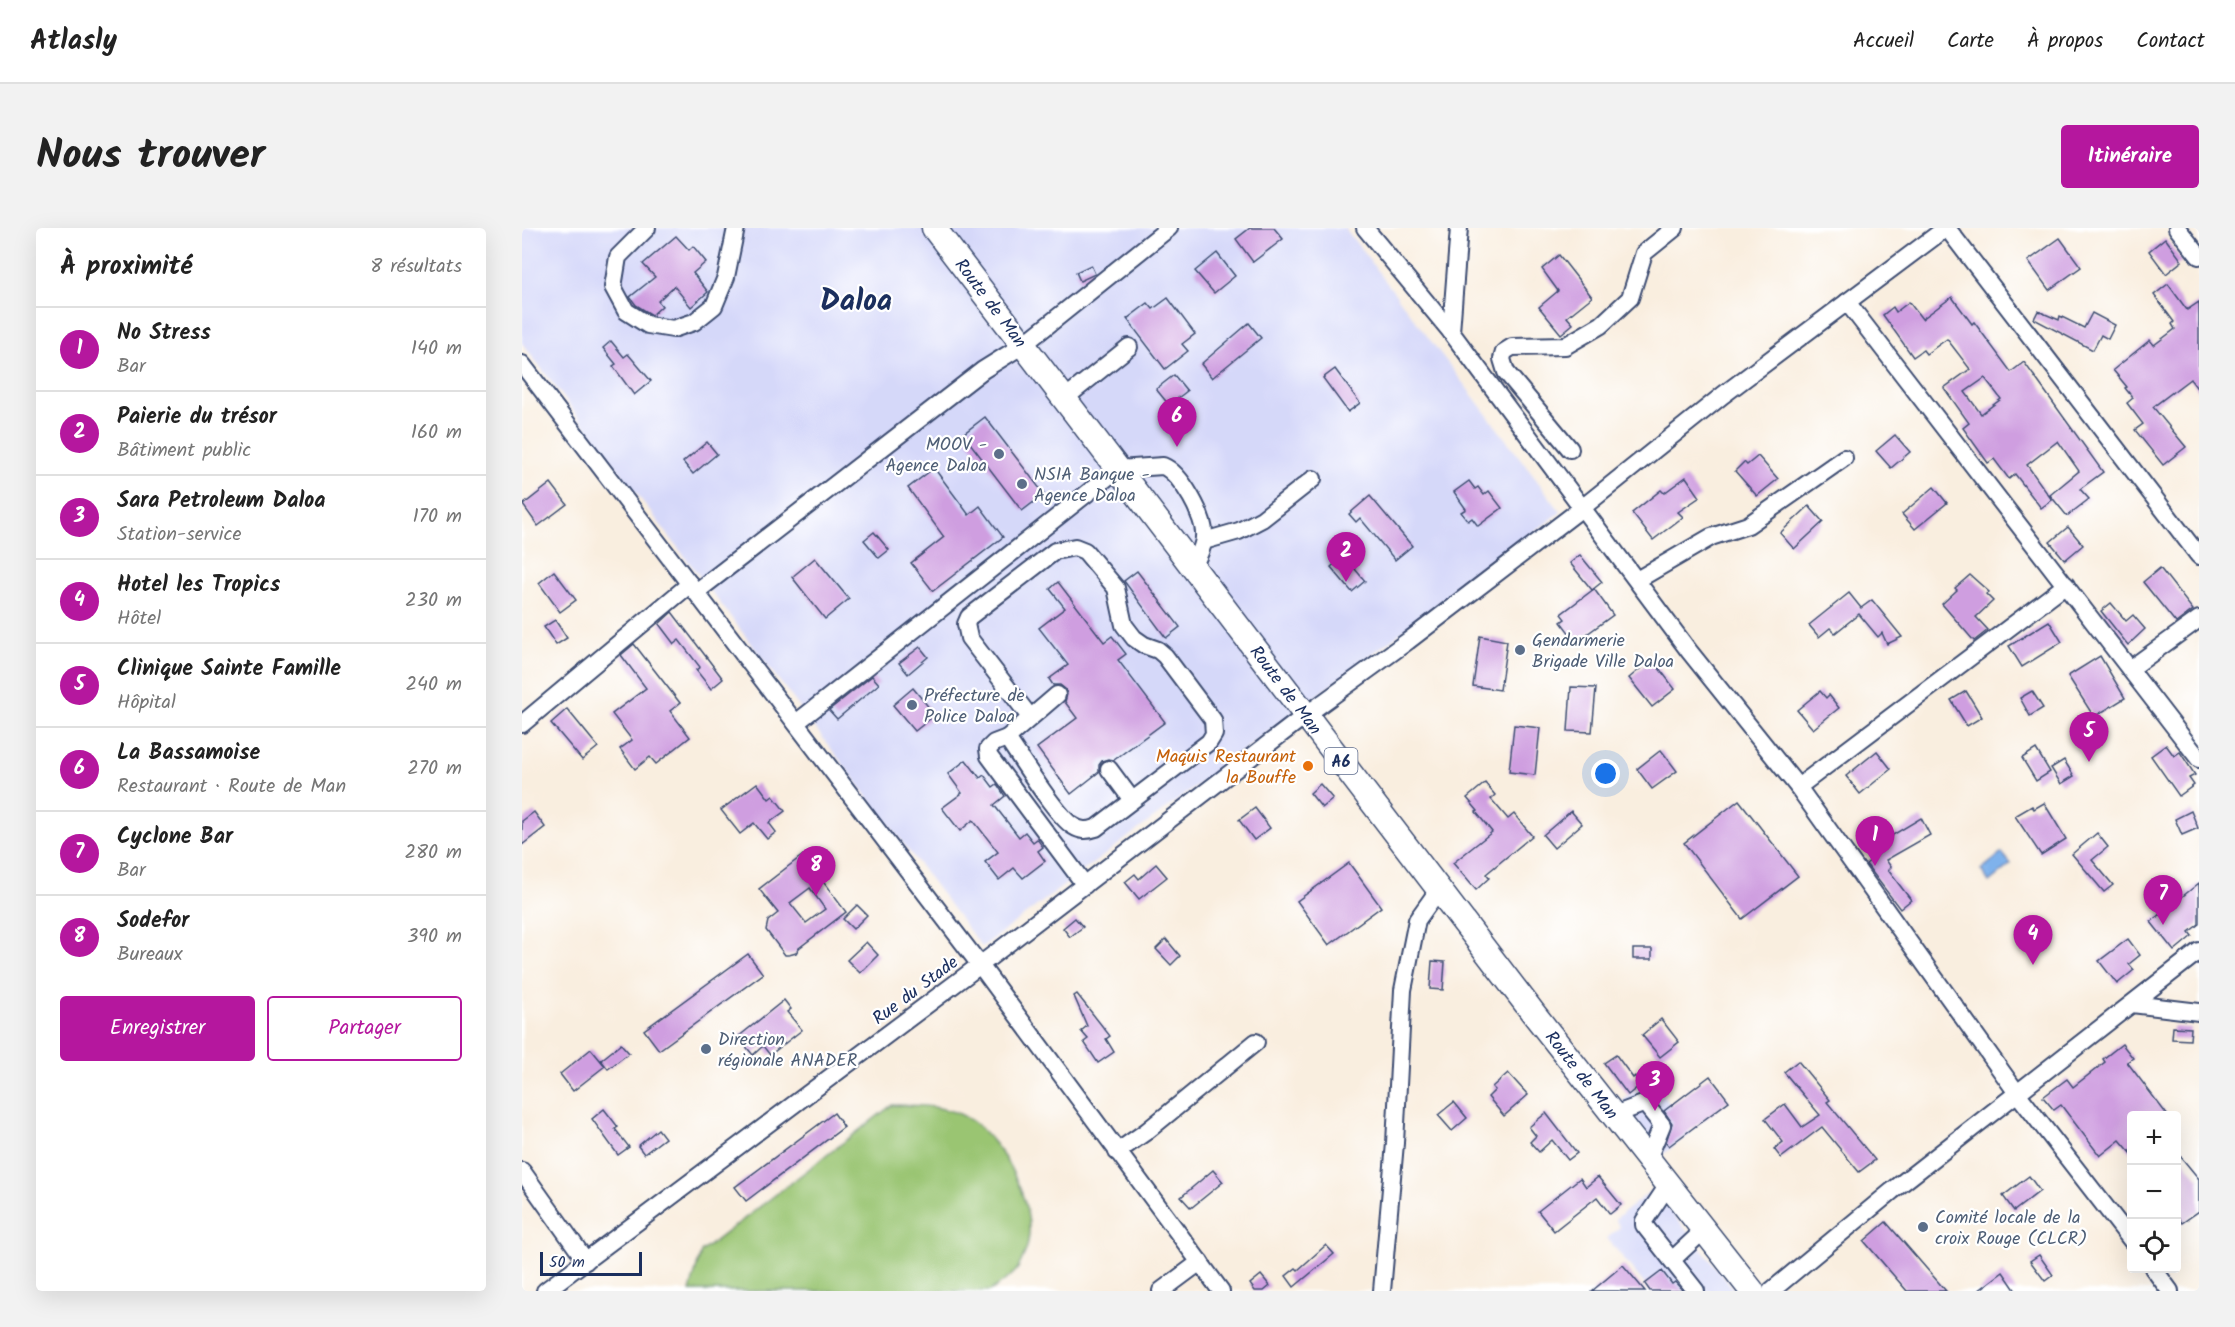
<!DOCTYPE html>
<html lang="fr">
<meta charset="utf-8">
<style>
:root{--surface:#fff;--page:#f2f2f2;--text:#222;--muted:#767676;--line:#e0e0e0;--accent:#b5179e}
body{margin:0;font-family:Kalam,sans-serif;background:var(--page);color:var(--text)}
.controls{position:absolute;right:18px;bottom:18px;display:grid;overflow:hidden;border-radius:6px;box-shadow:0 6px 24px #0002}
.controls button{width:54px;height:54px;display:grid;place-items:center;padding:0;border:0;border-bottom:2px solid var(--line);background:var(--surface);color:var(--text);font:30px sans-serif}
.scale{position:absolute;left:18px;bottom:15px;width:102px;box-sizing:border-box;padding-left:6px;border:3px solid #1b2f5e;border-top:0;font-size:16px;line-height:21px;white-space:nowrap;color:#1b2f5e;-webkit-text-stroke:4px #fff;paint-order:stroke}
.you{position:absolute;left:1084px;top:546px;width:21px;height:21px;margin:-15px;border:4px solid #fff;border-radius:50%;background:#1a73e8;box-shadow:0 0 0 9px #1a73e833}
.badge{display:grid;place-items:center;width:39px;height:39px;border-radius:50%;background:var(--accent);color:#fff;font-size:20px;font-weight:700}
.pin{position:absolute;translate:-50% -50px;filter:drop-shadow(0 2px 3px #0008)}
.pin::after{content:'';position:absolute;top:32px;width:21px;height:18px;background:inherit;clip-path:polygon(0 0,100% 0,50% 100%)}
.list{margin:0;padding:0;list-style:none}
h2{display:flex;justify-content:space-between;align-items:center;height:78px;margin:0;padding:0 24px;font-size:26px}
h2 small{font-size:20px;font-weight:400;color:var(--muted)}
.list li{display:grid;grid-template-columns:39px 1fr auto;gap:18px;align-items:center;box-sizing:border-box;height:84px;padding:0 24px;border-top:2px solid var(--line)}
.list b{display:block;font-size:22px;white-space:nowrap}
.list p{margin:0;font-size:20px;white-space:nowrap;color:var(--muted)}
.list em{font-size:20px;font-style:normal;color:var(--muted)}
.actions{display:flex;gap:12px;padding:18px 24px}
.actions a{flex:1;padding:14px 0;border:2px solid var(--accent);border-radius:6px;text-align:center;font-size:21px;color:var(--accent)}
.actions .main{background:var(--accent);color:#fff}
.icon{flex:none;width:33px;height:33px;fill:none;stroke:currentColor;stroke-width:2;stroke-linecap:round;stroke-linejoin:round}
.map{position:relative;flex:none;width:1677px;height:1063px;overflow:hidden;border-radius:6px}
header{display:flex;align-items:center;gap:36px;box-sizing:border-box;height:84px;padding:0 30px;background:var(--surface);border-bottom:2px solid var(--line)}
header strong{font-size:28px}
nav{display:flex;gap:33px;margin-inline-start:auto;font-size:21px}
.intro{display:flex;align-items:center;justify-content:space-between;box-sizing:border-box;height:144px;padding:0 36px}
h1{margin:0;font-size:42px}
.button{padding:15px 27px;border-radius:6px;background:var(--accent);color:#fff;font-size:21px;font-weight:700}
main{display:flex;gap:36px;padding:0 36px}
aside{flex:1;background:var(--surface);border-radius:6px;box-shadow:0 6px 24px #0002}
.map>svg:first-child{display:block}
.built{fill:#d5d8f9}
.green{fill:#9ac572;stroke:#5a7a68;stroke-width:1.5}
.water{fill:#7fb2ec;stroke:#4d70a5;stroke-width:1.5}
.building{fill:#cf9ee0;fill-rule:evenodd}
.lines{fill:none;stroke-linecap:round;stroke-linejoin:round}
.minor-casing{stroke:#3c4c71;stroke-width:20}
.highway-casing{stroke:#3c4c71;stroke-width:27}
.minor{stroke:#fff;stroke-width:16}
.highway{stroke:#fff;stroke-width:24}
.service-dot{fill:#5c6f8a;stroke:#fff;stroke-width:2}
.food-dot{fill:#e8710a;stroke:#fff;stroke-width:2}
.labels{text-anchor:middle;stroke-width:4.5;stroke-linejoin:round;paint-order:stroke}
.shield{fill:#fff;stroke:#5f6d8e;stroke-width:1.5}
.shield-label{font-size:16px;font-weight:bold;fill:#1b2f5e}
.street-label{font-size:18px;fill:#1b2f5e;stroke:#fff}
.service-label{font-size:18px;fill:#4e5e75;stroke:#fff;text-anchor:start}
.food-label{font-size:18px;fill:#c56008;stroke:#fff;text-anchor:end}
.town-label{font-size:30px;font-weight:bold;fill:#1b2f5e;stroke:#fff}
</style>
<header>
<strong>Atlasly</strong>
<nav><a>Accueil</a><a>Carte</a><a>À propos</a><a>Contact</a></nav>
</header>
<div class="intro"><h1>Nous trouver</h1><a class="button">Itinéraire</a></div>
<main>
<aside>
<h2>À proximité<small>8 résultats</small></h2>
<ul class="list">
<li><span class="badge">1</span><div><b>No Stress</b><p>Bar</p></div><em>140 m</em></li>
<li><span class="badge">2</span><div><b>Paierie du trésor</b><p>Bâtiment public</p></div><em>160 m</em></li>
<li><span class="badge">3</span><div><b>Sara Petroleum Daloa</b><p>Station-service</p></div><em>170 m</em></li>
<li><span class="badge">4</span><div><b>Hotel les Tropics</b><p>Hôtel</p></div><em>230 m</em></li>
<li><span class="badge">5</span><div><b>Clinique Sainte Famille</b><p>Hôpital</p></div><em>240 m</em></li>
<li><span class="badge">6</span><div><b>La Bassamoise</b><p>Restaurant · Route de Man</p></div><em>270 m</em></li>
<li><span class="badge">7</span><div><b>Cyclone Bar</b><p>Bar</p></div><em>280 m</em></li>
<li><span class="badge">8</span><div><b>Sodefor</b><p>Bureaux</p></div><em>390 m</em></li>
</ul>
<div class="actions"><a class="main">Enregistrer</a><a>Partager</a></div>
</aside>
<div class="map">
<svg width="1677" height="1063" viewBox="0 0 1677 1063">
<rect width="100%" height="100%" fill="#fff"/>
<filter id="ink" filterUnits="userSpaceOnUse"><feTurbulence type="fractalNoise" baseFrequency=".0167" numOctaves="2"/><feDisplacementMap in="SourceGraphic" scale="12" xChannelSelector="R" yChannelSelector="G"/><feConvolveMatrix kernelMatrix="1 2 1 2 8 2 1 2 1" color-interpolation-filters="sRGB"/></filter>
<filter id="wash" filterUnits="userSpaceOnUse"><feTurbulence type="fractalNoise" baseFrequency=".008" numOctaves="4" result="noise"/><feDisplacementMap in="SourceGraphic" scale="24" xChannelSelector="R" yChannelSelector="G"/><feGaussianBlur stdDeviation="1.35" result="paint"/><feColorMatrix in="noise" values="0 0 0 0 0 0 0 0 0 0 0 0 0 0 0 0 0 1.4 0 .05"/><feComposite in="paint" operator="in"/></filter>
<g filter="url(#wash)">
<rect width="100%" height="100%" fill="#f9eedf"/>
<g class="built">
<path d="M0,0H823L1039,284L460,719L0,115Z"/>
<path d="M1129,851L1169,905L1140,927L1100,873Z"/>
<path d="M1131,961L1213,1063H1128L1085,1010L1098,999L1093,991Z"/>
</g>
<path class="green" d="M370,877C396,877 428,877 450,893C480,914 514,977 506,1014C505,1022 500,1032 496,1040C491,1049 477,1056 468,1063H168L179,1024Z"/>
<path class="water" d="M1480,625L1489,636L1467,654L1459,642Z"/>
<g id="blocks">
<g class="building">
<path d="M728,0H752L761,11L731,34L714,11Z"/>
<path d="M154,8L167,22L171,18L184,34L171,45L186,64L169,79L152,58L136,73L140,78L130,87L114,77L108,69L133,49L121,36Z"/>
<path d="M1538,10L1559,39L1527,62L1506,33Z"/>
<path d="M1643,10L1660,33L1644,46L1627,23Z"/>
<path d="M695,25L713,48L692,65L673,43Z"/>
<path d="M1037,27L1070,69L1045,89L1051,96L1039,106L1017,79L1036,63L1020,41Z"/>
<path d="M569,37L573,46L558,53L554,44Z"/>
<path d="M1646,56L1665,82L1677,74V163L1668,151L1631,179L1664,219L1641,237L1613,202L1621,196L1605,175L1611,170L1603,160L1605,159L1591,142L1628,112L1632,117L1653,101L1650,96L1652,94L1632,67Z"/>
<path d="M1430,69L1450,96L1452,94L1489,144L1502,134L1581,244L1558,261L1567,271L1545,288L1528,267L1557,243L1536,213L1505,237L1530,272L1519,280L1493,246L1487,251L1472,231L1466,235L1441,200L1447,195L1422,160L1448,141L1425,111L1404,126L1401,122L1391,129L1361,87L1371,79L1374,84L1387,74L1400,91ZM1463,150L1479,171L1459,186L1443,164Z"/>
<path d="M646,70L673,106L660,116L666,123L643,141L605,91L626,75L631,81Z"/>
<path d="M1516,83L1537,92L1538,88L1562,100L1570,85L1593,97L1586,111L1579,107L1571,122L1512,91Z"/>
<path d="M727,95L739,110L690,150L679,136Z"/>
<path d="M89,113L102,129L106,126L129,153L112,167L91,138L94,136L81,120Z"/>
<path d="M813,141L838,175L826,184L801,150Z"/>
<path d="M652,147L665,163L647,177L634,161Z"/>
<path d="M463,189L522,266L500,283L441,206Z"/>
<path d="M1373,207L1388,224L1369,240L1354,223Z"/>
<path d="M185,214L195,226L171,246L161,234Z"/>
<path d="M1236,228L1256,251L1235,268L1213,243L1222,234L1225,237Z"/>
<path d="M412,240L447,287L458,278L481,309L411,363L389,335L422,309L386,260Z"/>
<path d="M1164,249L1178,269L1156,284L1161,289L1131,312L1110,285L1139,262L1142,265Z"/>
<path d="M947,253L953,261L956,259L962,267L967,263L980,280L956,298L950,290L946,293L939,284L944,281L932,264Z"/>
<path d="M29,255L45,276L16,298L1,277Z"/>
<path d="M1412,259L1425,275L1393,301L1380,286Z"/>
<path d="M848,268L890,318L873,332L838,290L834,294L827,286Z"/>
<path d="M1287,278L1301,294L1272,321L1258,305Z"/>
<path d="M1546,299L1561,317L1543,332L1528,314Z"/>
<path d="M352,304L367,322L357,330L342,312Z"/>
<path d="M1058,327L1080,354L1070,362L1048,335Z"/>
<path d="M822,328L843,353L830,364L809,339Z"/>
<path d="M293,330L327,371L303,391L270,349Z"/>
<path d="M1638,340L1671,382L1654,395L1621,354Z"/>
<path d="M32,343L54,372L38,384L17,355Z"/>
<path d="M615,343L658,399L644,410L602,353Z"/>
<path d="M1448,347L1467,364L1464,366L1471,373L1454,389L1466,402L1452,413L1420,376L1435,362L1433,360Z"/>
<path d="M536,354L582,414L590,408L604,426L596,432L643,494L592,532L586,531L580,533L577,537V544L549,566L515,520L555,490L543,474L545,466L543,461L538,457H531L527,451L546,437L517,400L543,380L528,361Z"/>
<path d="M1072,361L1091,387L1054,414L1039,394L1043,391L1039,386Z"/>
<path d="M1327,365L1339,380L1350,372L1380,409L1365,416L1360,405L1356,409L1337,386L1313,405L1308,400L1297,409L1287,397Z"/>
<path d="M1589,375L1604,393L1611,387L1623,401L1606,417L1579,383Z"/>
<path d="M150,384L201,451L189,461L174,442L178,439L157,412L152,416L137,396Z"/>
<path d="M33,392L45,410L34,417L22,399Z"/>
<path d="M1527,393L1540,414L1500,439L1487,418Z"/>
<path d="M958,408L985,413L978,462L951,458Z"/>
<path d="M112,416L158,475L148,483L168,509L134,536L128,529L113,541L98,521L110,512L90,486L124,460L99,427Z"/>
<path d="M398,419L406,429L386,446L377,435Z"/>
<path d="M1578,428L1603,470L1572,489L1546,448Z"/>
<path d="M1130,431L1153,461L1130,479L1107,450Z"/>
<path d="M350,448L357,456L315,491L307,482Z"/>
<path d="M1049,459L1074,460L1070,504L1046,503Z"/>
<path d="M391,460L413,487L393,503L371,477Z"/>
<path d="M1298,463L1304,470L1307,467L1317,480L1291,501L1275,482Z"/>
<path d="M1444,463L1460,489L1445,498L1429,472Z"/>
<path d="M1510,463L1521,480L1508,488L1498,470Z"/>
<path d="M45,481L76,519L60,532L29,495Z"/>
<path d="M992,497L1018,500L1013,547L987,544Z"/>
<path d="M1644,517L1652,528L1658,524L1673,547L1667,550L1672,557L1657,568L1629,528Z"/>
<path d="M1514,521L1528,544L1514,553L1500,530Z"/>
<path d="M1139,522L1155,543L1130,561L1115,541Z"/>
<path d="M1355,523L1369,541L1338,566L1324,548Z"/>
<path d="M444,532L458,550L462,547L471,559L475,556L483,568L472,577L497,609L503,604L511,614L515,611L521,619L516,623L523,633L501,650L492,640L477,652L463,634L476,624L451,592L438,603L420,580L440,565L426,546Z"/>
<path d="M1542,532L1552,548L1539,556L1529,540Z"/>
<path d="M235,555L247,571L251,568L263,583L247,595L254,604L245,611L232,595L218,606L199,582Z"/>
<path d="M963,555L973,567L969,571L986,591L992,586L1010,608L964,646L967,650L954,662L931,635L970,604L954,584L956,583L945,570Z"/>
<path d="M798,556L811,571L800,580L788,565Z"/>
<path d="M1217,572L1276,648L1220,691L1162,615Z"/>
<path d="M1522,575L1544,611L1519,627L1493,588L1510,578L1512,581Z"/>
<path d="M733,580L748,600L732,612L717,592Z"/>
<path d="M1049,583L1060,596L1032,620L1021,607Z"/>
<path d="M1669,583L1676,600L1660,607L1653,591Z"/>
<path d="M12,584L23,599L0,617V593Z"/>
<path d="M1399,590L1408,607L1364,632L1369,639L1366,642L1389,672L1378,681L1344,636L1367,617L1364,611Z"/>
<path d="M1575,605L1586,619L1570,632L1591,657L1582,664L1550,626Z"/>
<path d="M281,627L324,684L277,720L274,725L267,727H263L244,702L246,693L256,685L237,661ZM288,660L303,681L284,695L268,675Z"/>
<path d="M827,635L859,679L807,717L775,673Z"/>
<path d="M634,636L645,649L617,671L603,654L613,646L617,651Z"/>
<path d="M1677,655V696L1667,704L1670,708L1652,723L1629,694Z"/>
<path d="M335,677L345,687L331,701L321,691Z"/>
<path d="M553,690L561,699L548,709L541,700Z"/>
<path d="M644,711L658,728L649,737L634,721Z"/>
<path d="M1606,711L1618,727L1607,736L1612,742L1595,756L1577,733Z"/>
<path d="M344,714L356,727L338,745L325,732Z"/>
<rect x="1111" y="721" width="19" height="10"/>
<path d="M226,726L241,746L137,822L122,802Z"/>
<path d="M910,733L923,734L921,762L908,761Z"/>
<path d="M555,766L588,808L584,811L592,824L576,835L562,814L566,811L559,803L565,798L552,768Z"/>
<path d="M262,772L269,781L265,784L280,802L248,827L241,818L231,827L216,809Z"/>
<path d="M1139,791L1157,814L1138,829L1120,807Z"/>
<path d="M1651,799L1669,800L1668,812L1650,811Z"/>
<path d="M99,816L107,825L86,841L79,832Z"/>
<path d="M1600,816L1611,830L1605,834L1646,888H1610V926L1598,912L1578,928L1539,877L1532,882L1521,869L1545,851L1551,859L1583,834L1581,831Z"/>
<path d="M69,821L83,838L51,863L38,846Z"/>
<path d="M1094,827L1111,850L1113,848L1117,858L1106,867L1082,835Z"/>
<path d="M1276,833L1308,872L1305,874L1353,932L1337,944L1300,899L1259,930L1252,921L1261,914L1243,891L1263,876L1280,899L1298,887L1262,844Z"/>
<path d="M986,845L1006,867L982,888L966,869L973,862L970,859Z"/>
<path d="M1188,848L1207,873L1147,918L1144,914L1150,895L1142,883Z"/>
<path d="M932,874L945,890L930,903L916,887Z"/>
<path d="M82,881L96,899L93,901L107,919L96,927L70,891Z"/>
<path d="M312,885L322,899L224,973L213,959Z"/>
<path d="M1024,885L1055,925L1046,932L1030,912L1017,924L1008,914L1014,908L1007,899Z"/>
<path d="M136,901L143,910L122,926L116,918Z"/>
<path d="M1654,923L1677,951V983L1660,995L1654,987Z"/>
<path d="M691,942L701,954L669,980L659,969Z"/>
<path d="M1507,948L1518,963L1492,983L1481,968Z"/>
<path d="M1076,949L1099,977L1088,986L1075,969L1032,1003L1016,983L1058,950L1064,959Z"/>
<path d="M1364,994L1424,1063H1385L1342,1013Z"/>
<path d="M804,1017L812,1026L772,1059L764,1048L774,1040L776,1042Z"/>
<path d="M1517,1027L1531,1047L1523,1053L1508,1033Z"/>
<path d="M1101,1037L1123,1063H1070Z"/>
<path d="M1140,1043L1150,1056L1153,1054L1161,1063H1128L1123,1056Z"/>
<path d="M1481,1044L1494,1063H1456Z"/>
<path d="M739,1047L748,1058L742,1063H733L728,1056Z"/>
</g>
</g>
</g>
<g filter="url(#ink)">
<use href="#blocks" fill-opacity="0" stroke="#3c4c71" stroke-width="1.5"/>
<g class="lines">
<defs>
<g id="minor">
<path d="M125,0L96,29L91,59L104,83L126,97L151,101L172,94L192,78L204,49L214,0"/>
<path d="M843,0L929,104L1167,423L1276,559L1495,865L1610,1013"/>
<path d="M1425,0L1677,328"/>
<path d="M1655,0L1677,28"/>
<path d="M1325,74L1677,531"/>
<path d="M929,104L937,0"/>
<path d="M0,136L458,737L699,1063"/>
<path d="M542,171L607,119"/>
<path d="M1048,221L984,144L980,131L982,124L990,119L1043,118L1079,97L1108,70L1122,25L1153,0"/>
<path d="M682,313L717,303L740,291L791,251"/>
<path d="M1115,352L1189,309L1226,297L1322,230"/>
<path d="M174,364L461,142L501,117L647,0"/>
<path d="M1608,441L1677,391"/>
<path d="M535,467L485,510L472,515L466,521L467,528L563,657"/>
<path d="M274,495L596,241L641,238C659,245 684,290 682,309C682,319 675,330 671,340"/>
<path d="M0,496L168,356"/>
<path d="M485,510C498,529 535,589 551,598C559,603 565,603 574,600L687,514L692,506L691,492L643,428L636,422L622,417L612,410L602,397L594,360L563,323L553,319L533,323L447,389L444,396L447,410L508,489"/>
<path d="M587,541L610,572"/>
<path d="M1276,559L1544,357"/>
<path d="M1610,776L1677,784"/>
<path d="M1092,887L1121,876L1124,877L1140,897L1126,931"/>
<path d="M595,924L625,903L734,814"/>
<path d="M0,943L64,1033"/>
<path d="M1146,957L1122,993V997L1174,1063"/>
<path d="M1150,1032L1182,1002"/>
<path d="M1631,1040L1648,1063"/>
<path d="M23,1063L458,737L784,487L886,413L1060,280L1201,167L1424,0"/>
<path d="M639,1063L678,1034"/>
<path d="M860,1063L873,915L881,762L895,692L917,661"/>
<path d="M1249,1063L1370,963L1677,723"/>
</g>
<path id="highway" d="M412,0L1012,786L1230,1063"/>
</defs>
<use href="#minor" class="minor-casing"/>
<use href="#highway" class="highway-casing"/>
<use href="#minor" class="minor"/>
<use href="#highway" class="highway"/>
</g>
</g>
<g class="service-dot">
<circle cx="477" cy="226" r="6"/>
<circle cx="500" cy="256" r="6"/>
<circle cx="998" cy="422" r="6"/>
<circle cx="390" cy="477" r="6"/>
<circle cx="184" cy="821" r="6"/>
<circle cx="1401" cy="999" r="6"/>
</g>
<circle class="food-dot" cx="786" cy="538" r="6"/>
<g class="labels">
<rect class="shield" x="802.5" y="520" width="33" height="26" rx="4.5"/>
<g class="shield-label">
<text x="819" y="539">A6</text>
</g>
<g class="street-label">
<text transform="translate(469 75) rotate(53)" y="6">Route de Man</text>
<text transform="translate(764 462) rotate(53)" y="6">Route de Man</text>
<text transform="translate(393 762) rotate(-37)" y="6">Rue du Stade</text>
<text transform="translate(1060 847) rotate(52)" y="6">Route de Man</text>
</g>
<g class="service-label">
<text x="465" y="222" text-anchor="end">MOOV -<tspan x="465" dy="21">Agence Daloa</tspan></text>
<text x="512" y="252">NSIA Banque -<tspan x="512" dy="21">Agence Daloa</tspan></text>
<text x="1010" y="418">Gendarmerie<tspan x="1010" dy="21">Brigade Ville Daloa</tspan></text>
<text x="402" y="473">Préfecture de<tspan x="402" dy="21">Police Daloa</tspan></text>
<text x="196" y="817">Direction<tspan x="196" dy="21">régionale ANADER</tspan></text>
<text x="1413" y="995">Comité locale de la<tspan x="1413" dy="21">croix Rouge (CLCR)</tspan></text>
</g>
<g class="food-label">
<text x="774" y="534">Maquis Restaurant<tspan x="774" dy="21">la Bouffe</tspan></text>
</g>
<g class="town-label">
<text x="334" y="82">Daloa</text>
</g>
</g>
</svg>
<div class="controls">
<button>+</button>
<button>−</button>
<button><svg class="icon" aria-label="locate" viewBox="0 0 24 24"><circle cx="12" cy="12" r="6"/><path d="M12 2v4M12 18v4M2 12h4M18 12h4"/></svg></button>
</div>
<div class="scale">50 m</div>
<div class="you"></div>
<div class="pin badge" style="left:1353px;top:638px">1</div>
<div class="pin badge" style="left:824px;top:354px">2</div>
<div class="pin badge" style="left:1133px;top:883px">3</div>
<div class="pin badge" style="left:1511px;top:737px">4</div>
<div class="pin badge" style="left:1567px;top:534px">5</div>
<div class="pin badge" style="left:655px;top:219px">6</div>
<div class="pin badge" style="left:1641px;top:697px">7</div>
<div class="pin badge" style="left:294px;top:668px">8</div>
</div>
</main>
